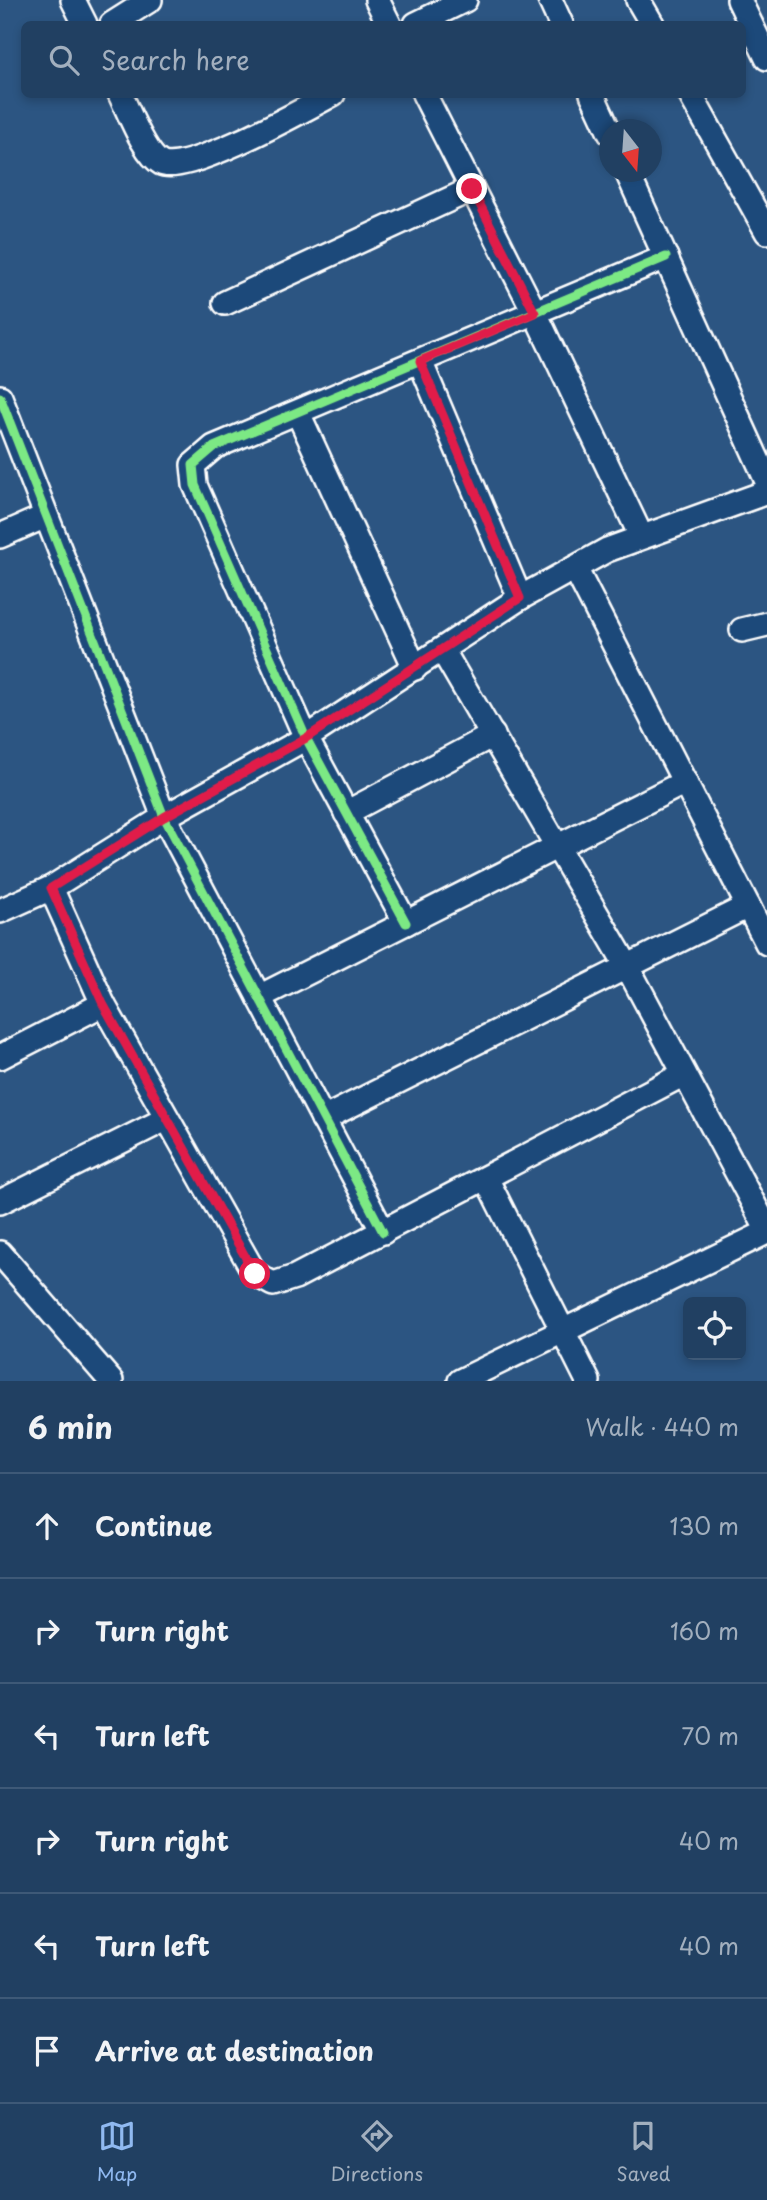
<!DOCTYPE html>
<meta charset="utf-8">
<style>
:root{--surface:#214062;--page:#294768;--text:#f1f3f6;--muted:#a2afbe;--line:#3e5977;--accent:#90b9f0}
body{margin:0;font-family:"Playpen Sans",sans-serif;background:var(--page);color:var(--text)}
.controls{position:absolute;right:21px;bottom:21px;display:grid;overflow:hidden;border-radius:10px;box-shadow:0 4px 10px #0003}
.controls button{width:63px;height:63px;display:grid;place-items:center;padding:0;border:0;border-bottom:2px solid var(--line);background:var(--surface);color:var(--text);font:35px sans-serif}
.compass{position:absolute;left:599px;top:119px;width:63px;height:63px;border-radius:50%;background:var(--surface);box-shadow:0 4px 10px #0003;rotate:163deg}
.stop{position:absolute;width:21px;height:21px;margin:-16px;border:5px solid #e11d48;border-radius:50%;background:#fff}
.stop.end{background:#e11d48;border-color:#fff;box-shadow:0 2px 7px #0008}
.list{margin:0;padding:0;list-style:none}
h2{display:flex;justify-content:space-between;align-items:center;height:91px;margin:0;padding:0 28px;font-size:30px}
h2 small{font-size:23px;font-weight:400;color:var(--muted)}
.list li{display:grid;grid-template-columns:46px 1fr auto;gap:21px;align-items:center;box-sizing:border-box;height:105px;padding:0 28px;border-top:2px solid var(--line)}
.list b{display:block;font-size:26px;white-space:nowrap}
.list em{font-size:23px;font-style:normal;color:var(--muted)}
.icon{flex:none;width:38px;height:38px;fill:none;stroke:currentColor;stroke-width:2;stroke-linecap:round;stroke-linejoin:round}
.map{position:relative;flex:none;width:767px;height:1381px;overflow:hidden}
.search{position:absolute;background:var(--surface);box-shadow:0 4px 10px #0003;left:21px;right:21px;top:21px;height:77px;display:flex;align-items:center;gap:18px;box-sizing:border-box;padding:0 24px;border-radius:10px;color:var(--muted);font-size:26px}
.sheet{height:721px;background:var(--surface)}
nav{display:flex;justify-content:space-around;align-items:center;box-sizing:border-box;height:98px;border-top:2px solid var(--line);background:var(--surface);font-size:19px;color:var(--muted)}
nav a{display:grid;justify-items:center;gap:4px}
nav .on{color:var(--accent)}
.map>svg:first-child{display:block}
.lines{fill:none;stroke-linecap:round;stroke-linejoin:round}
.street-casing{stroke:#fff;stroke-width:28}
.street{stroke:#1f4a7a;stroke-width:23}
.cycleway-casing{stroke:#1f4a7a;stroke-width:13}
.cycleway{stroke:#7ce984;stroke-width:9}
.route{stroke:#e11d48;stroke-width:9}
</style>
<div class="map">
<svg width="767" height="1381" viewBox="0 0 767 1381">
<rect width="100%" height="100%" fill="#2c5582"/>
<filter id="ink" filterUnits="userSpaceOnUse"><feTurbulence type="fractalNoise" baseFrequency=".0143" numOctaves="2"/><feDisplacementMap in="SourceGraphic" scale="14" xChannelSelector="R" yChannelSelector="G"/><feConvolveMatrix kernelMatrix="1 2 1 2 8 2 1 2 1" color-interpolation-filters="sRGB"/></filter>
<g filter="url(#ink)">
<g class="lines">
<defs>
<g id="street">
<path d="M73,0L85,24"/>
<path d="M377,0L389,24"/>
<path d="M550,0L561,24"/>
<path d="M638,0L652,24"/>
<path d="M739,0L767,58"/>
<path d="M112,24L150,0"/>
<path d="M416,24L465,0"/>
<path d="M120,94C129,112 145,155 161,163C186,176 305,109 333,94"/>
<path d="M424,94L535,313L641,536"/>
<path d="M592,94L610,133"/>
<path d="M690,94L767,232"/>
<path d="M627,172L767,481"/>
<path d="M225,303L472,189"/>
<path d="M420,361L520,598"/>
<path d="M0,397L164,817L383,1232"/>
<path d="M298,413L415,668"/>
<path d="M0,536L46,516"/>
<path d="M575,568L767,943"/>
<path d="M742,630L767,624"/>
<path d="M443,651L627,966L767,1229"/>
<path d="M346,813L493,735"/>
<path d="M51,888L103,1004L255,1274L273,1284L295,1277L684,1074"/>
<path d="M0,911L51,888L164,817L306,738L520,598L607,550L767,492"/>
<path d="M406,923L306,738L195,485L193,465L214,447L666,257"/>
<path d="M259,997L685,782"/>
<path d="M0,1057L103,1004"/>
<path d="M323,1119L748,906"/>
<path d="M486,1178L588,1381"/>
<path d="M0,1202L166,1119"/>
<path d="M0,1253L111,1381"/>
<path d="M460,1381L767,1232"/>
</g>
</defs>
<use href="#street" class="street-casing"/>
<use href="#street" class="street"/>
<defs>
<g id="cycleway">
<path d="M0,397L164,817L383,1232"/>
<path d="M406,923L306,738L195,485L193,465L214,447L666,257"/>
</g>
</defs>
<use href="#cycleway" class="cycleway-casing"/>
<use href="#cycleway" class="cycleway"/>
</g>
</g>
<g class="lines" filter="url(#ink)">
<path class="route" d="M255,1274L103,1004L51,888L164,817L306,738L520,598L420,361L535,313L472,189"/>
</g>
</svg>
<div class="controls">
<button><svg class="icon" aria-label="locate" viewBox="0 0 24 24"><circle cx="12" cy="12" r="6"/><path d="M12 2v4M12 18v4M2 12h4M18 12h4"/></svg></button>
</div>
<svg class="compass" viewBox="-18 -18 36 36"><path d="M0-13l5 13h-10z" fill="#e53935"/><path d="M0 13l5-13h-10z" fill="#a2afbe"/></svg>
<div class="stop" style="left:255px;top:1274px"></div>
<div class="stop end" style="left:472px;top:189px"></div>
<div class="search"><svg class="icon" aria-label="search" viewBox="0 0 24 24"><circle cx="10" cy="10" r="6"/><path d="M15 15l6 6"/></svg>Search here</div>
</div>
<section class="sheet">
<h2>6 min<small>Walk · 440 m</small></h2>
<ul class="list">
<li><svg class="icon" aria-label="ahead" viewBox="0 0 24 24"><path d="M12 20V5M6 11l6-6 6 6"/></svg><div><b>Continue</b></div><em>130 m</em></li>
<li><svg class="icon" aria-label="right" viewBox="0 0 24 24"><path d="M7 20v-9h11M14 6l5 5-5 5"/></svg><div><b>Turn right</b></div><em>160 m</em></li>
<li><svg class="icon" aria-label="left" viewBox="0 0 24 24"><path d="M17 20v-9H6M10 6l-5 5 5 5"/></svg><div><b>Turn left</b></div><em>70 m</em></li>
<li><svg class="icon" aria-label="right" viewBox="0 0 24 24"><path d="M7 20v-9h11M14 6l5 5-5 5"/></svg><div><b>Turn right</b></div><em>40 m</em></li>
<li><svg class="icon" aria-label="left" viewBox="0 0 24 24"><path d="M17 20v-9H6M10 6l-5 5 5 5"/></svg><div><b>Turn left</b></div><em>40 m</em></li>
<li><svg class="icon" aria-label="arrive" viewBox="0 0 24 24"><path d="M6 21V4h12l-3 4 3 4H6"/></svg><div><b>Arrive at destination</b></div></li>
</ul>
</section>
<nav>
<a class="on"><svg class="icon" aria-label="map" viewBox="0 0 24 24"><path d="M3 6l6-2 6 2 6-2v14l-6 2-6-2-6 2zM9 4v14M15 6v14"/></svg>Map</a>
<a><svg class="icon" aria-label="directions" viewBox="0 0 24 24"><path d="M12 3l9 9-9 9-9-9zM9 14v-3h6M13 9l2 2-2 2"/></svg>Directions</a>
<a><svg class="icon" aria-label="saved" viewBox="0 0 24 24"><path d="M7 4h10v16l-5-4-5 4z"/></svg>Saved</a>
</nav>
